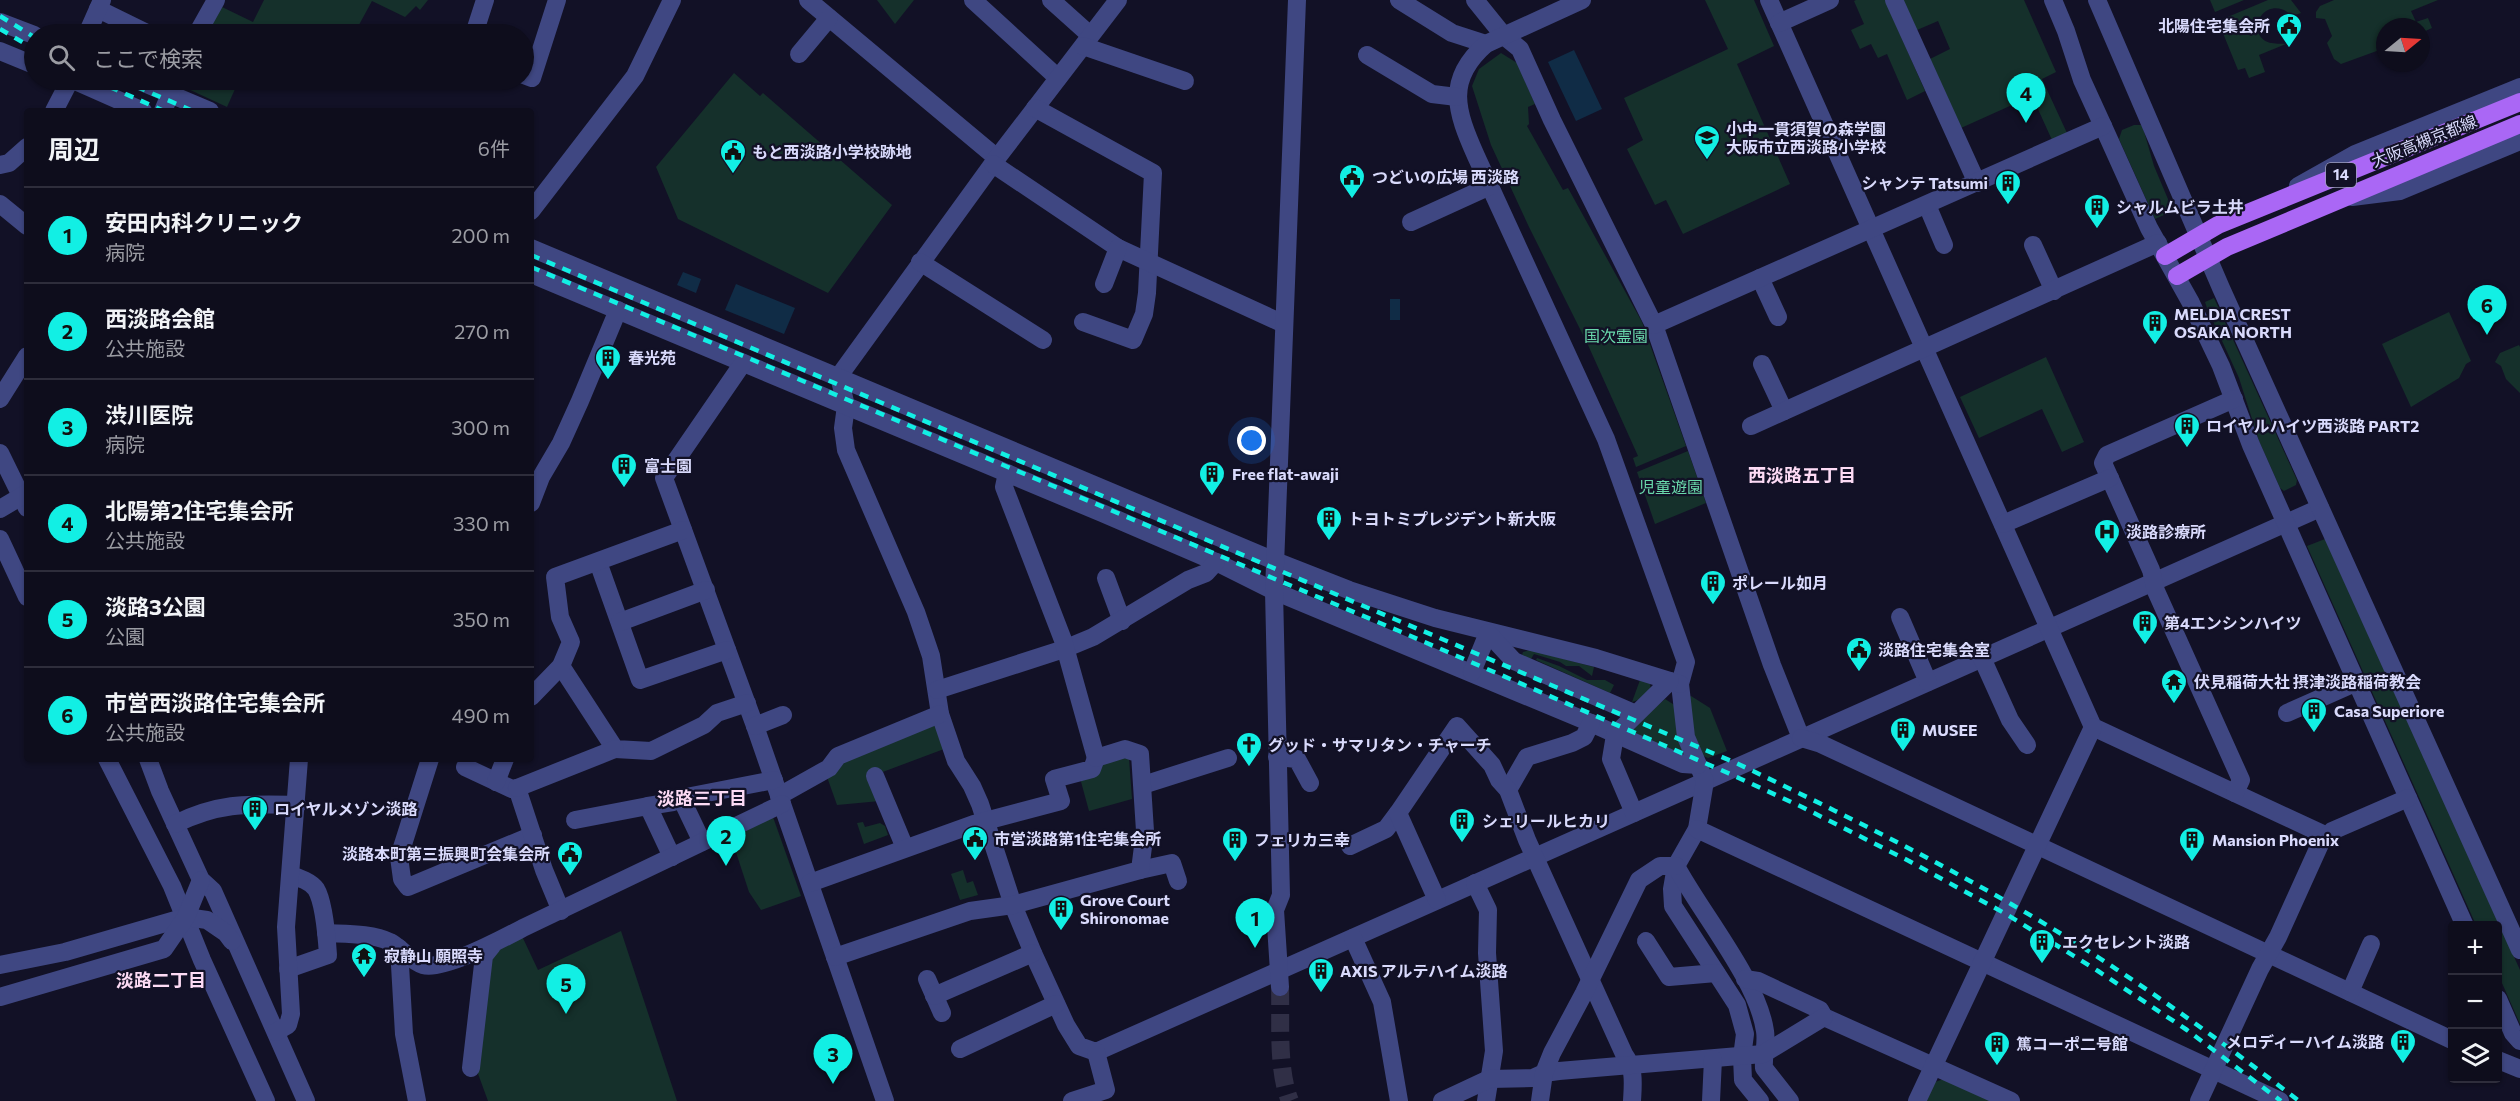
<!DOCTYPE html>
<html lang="ja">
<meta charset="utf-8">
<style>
:root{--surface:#0e0d1c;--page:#171625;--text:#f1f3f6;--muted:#9b9ca3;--line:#2e2d3b;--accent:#12efe4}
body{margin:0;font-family:Commissioner,"Noto Sans JP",sans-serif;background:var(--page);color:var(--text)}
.controls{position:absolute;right:18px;bottom:18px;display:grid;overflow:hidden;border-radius:6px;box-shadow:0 2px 4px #0004}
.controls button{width:54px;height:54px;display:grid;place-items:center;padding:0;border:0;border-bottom:2px solid var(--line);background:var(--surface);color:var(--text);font:30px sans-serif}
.compass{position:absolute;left:2376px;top:18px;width:54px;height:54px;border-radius:50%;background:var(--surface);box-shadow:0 2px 4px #0004;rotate:72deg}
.you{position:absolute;left:1252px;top:441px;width:21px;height:21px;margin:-15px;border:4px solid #fff;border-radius:50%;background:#1a73e8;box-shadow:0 0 0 9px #1a73e833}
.badge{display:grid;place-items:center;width:39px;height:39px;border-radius:50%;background:var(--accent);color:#111;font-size:20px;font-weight:700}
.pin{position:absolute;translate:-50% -50px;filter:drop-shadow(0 2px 3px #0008)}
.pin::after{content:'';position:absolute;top:32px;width:21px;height:18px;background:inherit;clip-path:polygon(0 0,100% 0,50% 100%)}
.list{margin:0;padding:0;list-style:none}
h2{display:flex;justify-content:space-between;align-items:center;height:78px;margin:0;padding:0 24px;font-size:26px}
h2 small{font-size:20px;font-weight:400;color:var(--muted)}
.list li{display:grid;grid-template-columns:39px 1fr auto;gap:18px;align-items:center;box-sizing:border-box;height:96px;padding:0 24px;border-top:2px solid var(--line)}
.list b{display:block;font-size:22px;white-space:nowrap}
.list p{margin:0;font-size:20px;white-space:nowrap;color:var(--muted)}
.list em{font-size:20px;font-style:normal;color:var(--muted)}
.icon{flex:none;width:33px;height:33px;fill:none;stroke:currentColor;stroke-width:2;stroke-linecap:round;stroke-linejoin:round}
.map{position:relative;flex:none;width:2520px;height:1101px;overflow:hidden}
.search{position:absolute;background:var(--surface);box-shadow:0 2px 4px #0004;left:24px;top:24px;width:510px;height:66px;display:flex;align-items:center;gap:15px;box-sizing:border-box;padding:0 21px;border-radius:33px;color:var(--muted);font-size:22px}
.panel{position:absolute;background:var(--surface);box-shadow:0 2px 4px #0004;left:24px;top:108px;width:510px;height:654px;border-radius:6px}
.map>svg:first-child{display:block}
.green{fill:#15302b}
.water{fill:#102c46}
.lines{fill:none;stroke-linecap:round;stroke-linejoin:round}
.minor-tunnel{stroke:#302f46;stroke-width:18;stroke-dasharray:18 9;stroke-linecap:butt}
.minor{stroke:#3f4782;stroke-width:18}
.major{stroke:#aa67f5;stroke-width:18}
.rail{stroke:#12efe4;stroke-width:4.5;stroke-dasharray:9 8;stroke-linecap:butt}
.labels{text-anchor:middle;stroke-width:4.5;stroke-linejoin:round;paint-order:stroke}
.shield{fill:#121126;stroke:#9d9ebc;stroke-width:1.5}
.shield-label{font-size:15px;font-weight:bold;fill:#d9dafc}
.poi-label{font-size:16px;font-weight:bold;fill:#d9dafc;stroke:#121126;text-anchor:start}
.street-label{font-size:16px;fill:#d9dafc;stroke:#121126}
.park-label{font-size:16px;fill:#69d8ab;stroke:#121126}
.neighbourhood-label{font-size:18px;font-weight:bold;fill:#fddbf5;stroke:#121126}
</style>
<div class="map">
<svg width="2520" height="1101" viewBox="0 0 2520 1101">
<rect width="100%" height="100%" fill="#121126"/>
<g class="green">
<path d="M264,0H428L420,10L416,6L405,17L372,1L354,34H204L222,7L253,22Z"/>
<path d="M877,0H914L895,24Z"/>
<path d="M1705,0H1754L1774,46L1737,64L1790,184L1683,234L1666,200L1655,205L1627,149L1643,140L1624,98L1728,49Z"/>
<path d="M1856,0H1885L1925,91L1907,100L1887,54L1878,58L1871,44L1860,49L1851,30L1864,24L1854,1Z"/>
<path d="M1903,0H2024L2056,72L2042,79L2067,133L2052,140L2032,96L1961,128L1930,59L1950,49L1938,21L1917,30Z"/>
<path d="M2210,0H2244L2215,12Z"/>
<path d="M2268,0H2291L2301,13L2292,16C2278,1 2257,9 2257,30C2263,46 2275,43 2286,44L2259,55L2265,72L2249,78L2245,68L2238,70L2218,21Z"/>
<path d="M2334,0H2438L2411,11L2416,22L2428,18L2432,28L2421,33V27H2385V48L2341,64L2334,59L2327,43L2332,36L2325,19L2316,18V12L2320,6Z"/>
<path d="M1501,53L1517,63L1535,104L1528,107L1529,124L1527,126L1563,190L1568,188L1642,322L1686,446L1636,467L1633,458L1638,456L1588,345L1529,227L1491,145L1472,86L1479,69Z"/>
<path d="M734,73L760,96L763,93L892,205L828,293L678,219L656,167Z"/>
<path d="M183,80H239L227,107L186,88Z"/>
<path d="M2134,125H2141L2143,128L2154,166L2173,211L2155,219L2119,139L2122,130Z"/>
<path d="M2214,298L2297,480L2296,485L2284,491L2280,488L2259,441L2239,378L2207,308L2205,302Z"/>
<path d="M2449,312L2471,361L2466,364L2459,378L2411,407L2382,344Z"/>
<path d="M2519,345L2520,347V393L2506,379L2501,366L2495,362L2500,353Z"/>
<path d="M2046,357L2084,442L2062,452L2042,409L1979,438L1960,397Z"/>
<path d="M1688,451L1706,503L1655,524L1637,472Z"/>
<path d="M2325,539L2520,970V1024L2498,974V926L2476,925L2307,546Z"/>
<path d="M1530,650L1594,667L1592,676L1579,666H1566L1560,662L1534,654L1531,659L1522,655L1523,652Z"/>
<path d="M1537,658L1559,666L1587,680H1605L1614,685L1610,693L1536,660Z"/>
<path d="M1640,680L1650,683L1651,691L1641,699L1632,702Z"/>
<path d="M1691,696L1710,708L1727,751L1708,758L1699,754L1690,735L1689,697Z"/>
<path d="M1665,699L1676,706L1685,757L1632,732L1631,729Z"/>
<path d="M936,724L944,749L880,773V801L837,805L826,774L837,761Z"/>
<path d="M1124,754L1129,758L1132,799L1089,811L1080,778L1102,763Z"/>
<path d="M773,817L801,896L761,910L749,892L730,834Z"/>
<path d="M863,822L865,827L880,823L885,826L888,835L864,844L857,823Z"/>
<path d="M963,870L967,883L973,881L978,895L960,900L951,874Z"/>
<path d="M621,931L677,1101H488L477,1071L492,953L521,934L538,970Z"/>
<path d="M1944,1079L1992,1101H1926L1935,1082Z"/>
</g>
<g class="water">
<path d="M1574,50L1602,109L1576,121L1548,62Z"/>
<path d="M683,272L701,279L696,293L677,285Z"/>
<path d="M736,284L795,308L784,334L725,310Z"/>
<rect x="1390" y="299" width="10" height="21"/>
</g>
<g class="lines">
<path class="minor-tunnel" d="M1280,987C1281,1021 1277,1070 1290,1101"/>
<g class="minor">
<path d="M808,0L997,158"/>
<path d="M973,0L1058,78"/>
<path d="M1051,0L1090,35"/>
<path d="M1118,0L997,158L839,376L846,406L843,428L846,450L916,612L931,656L940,714L956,761L972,786L980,804L1013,905L1033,953L1066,1025L1079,1046L1096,1052L2320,508"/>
<path d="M1399,0L1452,33L1486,44"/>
<path d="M1475,0L1504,36L1520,49L1552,120L1654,325L1772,665L1801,738"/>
<path d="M1582,0L1486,44C1445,80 1456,111 1476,156L1606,439L1686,662L1680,684L1686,737L1705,781L1697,829L1676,866L1672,889L1673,906L1737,1005L1745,1034L1742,1057L1743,1080L1760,1101"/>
<path d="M1769,0L2093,727L2327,836"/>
<path d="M1894,0L1977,183"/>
<path d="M2053,0L2066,31L2082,80L2103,126L2149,228L2191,303L2221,366L2251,445L2465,926"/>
<path d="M2097,0L2221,288L2520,950"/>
<path d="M98,9L149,34"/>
<path d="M0,22L34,35"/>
<path d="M1779,23L1830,0"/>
<path d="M87,34L102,0"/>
<path d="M197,34L216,0"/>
<path d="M474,34L485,0"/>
<path d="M1083,46L1185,81"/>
<path d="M0,51L34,65"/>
<path d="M799,54L829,18"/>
<path d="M1367,55L1432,94L1457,97"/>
<path d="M524,75L532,78L557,0"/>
<path d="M73,80L143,111"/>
<path d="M137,80L210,111"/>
<path d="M1035,108L1153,173L1147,293L1144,314L1133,340L1083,322"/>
<path d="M54,111L70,80"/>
<path d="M163,111L176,80"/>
<path d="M993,164L1118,248L1284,324"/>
<path d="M0,165L9,163L27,147"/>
<path d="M2298,186L2355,154L2520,87"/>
<path d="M2352,197L2400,191L2520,141"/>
<path d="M0,204L27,226"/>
<path d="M1927,205L1944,245"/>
<path d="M531,211L635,76L672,0"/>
<path d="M1411,222L1490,186"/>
<path d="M2033,245L2054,291"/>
<path d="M531,248L1275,561L1349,590L1435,618L1596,658L1680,684"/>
<path d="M920,262L1043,340"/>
<path d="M531,274L1102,513L1216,562L1274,591L1591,723L1683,764L1698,765"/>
<path d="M1760,278L1778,317"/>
<path d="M1104,284L1118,248"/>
<path d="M1654,325L2103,126"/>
<path d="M743,363L664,478L755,726L885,1101"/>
<path d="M1762,364L1784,411"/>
<path d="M0,399L27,356"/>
<path d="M2234,399L2107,455L2103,463L2151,570L2156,591L2241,780L2235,793"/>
<path d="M1751,426L2158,243"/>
<path d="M0,453L27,508"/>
<path d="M531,503L541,477L561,443L580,401L618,310"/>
<path d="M0,509L27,493"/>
<path d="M2003,524L2110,478"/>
<path d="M0,539L27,597"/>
<path d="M598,562L640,680L727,650"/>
<path d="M1106,578L1122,621"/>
<path d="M1900,617L1928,682"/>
<path d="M620,622L706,590"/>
<path d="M1982,658L2010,720L2027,745"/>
<path d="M561,666L615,749L651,751L704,725L717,713L747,703"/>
<path d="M1472,672L1488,633L1514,661L1636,714"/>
<path d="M937,690L1064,649L1093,637L1188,580L1206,573L1216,562"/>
<path d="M531,697L561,666L571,642L560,617L555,577L683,530"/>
<path d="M2287,713L2357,682"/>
<path d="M755,726L783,715"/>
<path d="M1801,738L1821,744L2452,1040"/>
<path d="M1277,757L1297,759L1310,783"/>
<path d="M107,759L172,886L202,960L266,1101"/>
<path d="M148,759L160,791L201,880L213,891L221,909L306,1101"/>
<path d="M430,759L399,857L402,879L408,887L533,835"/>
<path d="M465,767L512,789L517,788L544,870L561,911"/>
<path d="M875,776L905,848"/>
<path d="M496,782L505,759"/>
<path d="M1143,785L1228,758"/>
<path d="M517,788L615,749"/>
<path d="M1508,790L1527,757L1572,743L1584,737L1591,723"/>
<path d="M779,796L829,768L838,756L940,714"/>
<path d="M648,806L673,802"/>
<path d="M1634,813L1611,759L1615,735L1670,681"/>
<path d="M575,820L648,806L672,857"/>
<path d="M175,824C220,802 248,804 297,805"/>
<path d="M1697,829L2280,1101"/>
<path d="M702,842L681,798L774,780"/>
<path d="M1350,846L1386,829L1398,813"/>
<path d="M1676,866C1701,913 1758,981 1765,1031C1767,1043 1763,1056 1764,1068L1790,1101"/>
<path d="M1140,870L1172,863L1178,881"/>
<path d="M810,883L974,824L1061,801L1054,779L1092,769L1096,758"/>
<path d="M1475,883L1488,910L1487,953L1494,1051L1486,1101"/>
<path d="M1437,900L1398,813L1457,726L1492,765L1499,780L1508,790L1527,840L1624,1054C1635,1069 1633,1083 1632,1101"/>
<path d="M326,933C346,934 372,933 390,942C401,948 412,962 423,965C445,971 505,937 525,927L782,804"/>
<path d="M1353,938L1382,1002L1399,1101"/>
<path d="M1646,941L1669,977L1716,973"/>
<path d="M399,948L404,1034L417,1101"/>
<path d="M835,957L970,911L1013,905L1140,870L1145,831L1140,754L1125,749L1096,758L1063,640L1004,487L1007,473"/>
<path d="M0,965L65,952L186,917L207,920L226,933L232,941"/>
<path d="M288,969L328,955C327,940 324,902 316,889C311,882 299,877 291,876"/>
<path d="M927,979L942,1013"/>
<path d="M1745,979L1758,981L1820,1010L1824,1017L2011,1101"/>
<path d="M1280,987L1275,910L1281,895L1274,591L1297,0"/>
<path d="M2350,992L2371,944"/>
<path d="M934,996L1033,953"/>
<path d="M0,997L164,949L186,917L201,880"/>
<path d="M2498,999L2513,1033L2520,1041"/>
<path d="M276,1032L288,1025L291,1014L286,927L299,759"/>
<path d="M960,1049L1056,1004"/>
<path d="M2498,1060L2520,1069"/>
<path d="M471,1068L484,956L492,946"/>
<path d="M1072,1101L1106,1090L1096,1052"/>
<path d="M1442,1101L1489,1079L1533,1078L1544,1073L1559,1071L1763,1054L1824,1017"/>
<path d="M1540,1101L1544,1073L1552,1053L1584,993L1639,880L1660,866H1676"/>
<path d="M1711,1101L1713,1059"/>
<path d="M1917,1101L2093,727"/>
<path d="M2199,1101L2260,969L2278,937L2321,842L2332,831L2408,798"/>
</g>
<g class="major">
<path d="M2165,256L2218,225L2520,102"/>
<path d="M2177,276L2227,247L2520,124"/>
</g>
<g class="rail">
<path d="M0,16L34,37"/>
<path d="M0,29L34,49"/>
<path d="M94,80L164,111"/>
<path d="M121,80L193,111"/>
<path d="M531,255L1736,763C1829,807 1922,853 2011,904C2112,962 2207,1030 2299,1101"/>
<path d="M531,267L1399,631L1728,773L1802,807L1909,861L2006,914L2098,971L2187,1030L2281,1101"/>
</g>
</g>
<defs>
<symbol id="civic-pin" viewBox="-11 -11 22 30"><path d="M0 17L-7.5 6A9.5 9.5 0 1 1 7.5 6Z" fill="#12efe4" stroke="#121126"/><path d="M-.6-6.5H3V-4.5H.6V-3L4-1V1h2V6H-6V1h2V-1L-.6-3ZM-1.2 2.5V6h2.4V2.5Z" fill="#111"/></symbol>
<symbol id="school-pin" viewBox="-11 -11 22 30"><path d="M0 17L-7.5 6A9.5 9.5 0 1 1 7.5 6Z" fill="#12efe4" stroke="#121126"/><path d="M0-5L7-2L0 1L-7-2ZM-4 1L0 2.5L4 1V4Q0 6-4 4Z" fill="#111"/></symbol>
<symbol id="building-pin" viewBox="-11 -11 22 30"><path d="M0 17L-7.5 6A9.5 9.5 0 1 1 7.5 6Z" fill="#12efe4" stroke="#121126"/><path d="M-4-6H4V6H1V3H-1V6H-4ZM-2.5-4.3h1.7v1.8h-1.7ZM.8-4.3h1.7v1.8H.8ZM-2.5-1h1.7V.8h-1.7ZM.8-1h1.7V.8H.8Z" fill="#111"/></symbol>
<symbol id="hospital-pin" viewBox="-11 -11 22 30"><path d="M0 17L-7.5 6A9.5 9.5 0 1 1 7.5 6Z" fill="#12efe4" stroke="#121126"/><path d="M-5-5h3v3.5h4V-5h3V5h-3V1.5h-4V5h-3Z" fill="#111"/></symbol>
<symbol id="temple-pin" viewBox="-11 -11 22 30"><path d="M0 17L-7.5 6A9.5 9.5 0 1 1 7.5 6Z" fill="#12efe4" stroke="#121126"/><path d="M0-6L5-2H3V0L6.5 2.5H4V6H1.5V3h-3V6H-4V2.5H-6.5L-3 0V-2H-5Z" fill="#111"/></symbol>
<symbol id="church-pin" viewBox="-11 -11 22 30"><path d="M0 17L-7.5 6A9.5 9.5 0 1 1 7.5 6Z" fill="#12efe4" stroke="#121126"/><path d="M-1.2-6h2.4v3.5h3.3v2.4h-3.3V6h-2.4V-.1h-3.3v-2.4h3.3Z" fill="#111"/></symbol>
</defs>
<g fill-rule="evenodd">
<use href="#civic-pin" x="2274" y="11" width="30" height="40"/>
<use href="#school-pin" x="1692" y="123" width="30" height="40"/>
<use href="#civic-pin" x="718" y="137" width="30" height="40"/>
<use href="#civic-pin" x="1337" y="162" width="30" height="40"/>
<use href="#building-pin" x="1993" y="168" width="30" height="40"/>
<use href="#building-pin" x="2082" y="192" width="30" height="40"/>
<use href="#building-pin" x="2140" y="308" width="30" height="40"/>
<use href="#building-pin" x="593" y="343" width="30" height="40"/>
<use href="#building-pin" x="2172" y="411" width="30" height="40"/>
<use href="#building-pin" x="609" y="451" width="30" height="40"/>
<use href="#building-pin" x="1197" y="459" width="30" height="40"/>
<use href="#building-pin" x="1314" y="504" width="30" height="40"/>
<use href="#hospital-pin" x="2092" y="517" width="30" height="40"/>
<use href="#building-pin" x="1698" y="568" width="30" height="40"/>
<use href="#building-pin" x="2130" y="608" width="30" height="40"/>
<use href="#civic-pin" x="1844" y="635" width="30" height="40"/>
<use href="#temple-pin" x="2159" y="667" width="30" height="40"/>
<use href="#building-pin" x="2299" y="696" width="30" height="40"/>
<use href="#building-pin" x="1888" y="715" width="30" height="40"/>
<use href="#church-pin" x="1234" y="730" width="30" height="40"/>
<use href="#building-pin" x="240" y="794" width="30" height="40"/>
<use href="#building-pin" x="1447" y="806" width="30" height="40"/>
<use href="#civic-pin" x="960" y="824" width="30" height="40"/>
<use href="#building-pin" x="1220" y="825" width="30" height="40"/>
<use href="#building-pin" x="2177" y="825" width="30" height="40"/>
<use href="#civic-pin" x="555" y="839" width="30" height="40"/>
<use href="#building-pin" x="1046" y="894" width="30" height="40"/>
<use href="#building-pin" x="2027" y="927" width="30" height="40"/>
<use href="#temple-pin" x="349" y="941" width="30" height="40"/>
<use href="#building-pin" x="1306" y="956" width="30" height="40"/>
<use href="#building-pin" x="2388" y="1027" width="30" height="40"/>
<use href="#building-pin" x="1982" y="1029" width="30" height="40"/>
</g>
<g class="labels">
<rect class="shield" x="2326" y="163" width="30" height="24" rx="4.5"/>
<g class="shield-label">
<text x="2341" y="180">14</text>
</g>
<g class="poi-label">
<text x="2270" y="32" text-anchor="end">北陽住宅集会所</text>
<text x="1726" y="135">小中一貫須賀の森学園<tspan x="1726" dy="18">大阪市立西淡路小学校</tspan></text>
<text x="752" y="158">もと西淡路小学校跡地</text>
<text x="1372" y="183">つどいの広場 西淡路</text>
<text x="1988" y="189" text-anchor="end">シャンテ Tatsumi</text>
<text x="2116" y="213">シャルムビラ土井</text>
<text x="2174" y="320">MELDIA CREST<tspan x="2174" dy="18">OSAKA NORTH</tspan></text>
<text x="628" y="364">春光苑</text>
<text x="2206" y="432">ロイヤルハイツ西淡路 PART2</text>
<text x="644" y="472">富士園</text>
<text x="1232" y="480">Free flat-awaji</text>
<text x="1348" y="525">トヨトミプレジデント新大阪</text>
<text x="2126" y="538">淡路診療所</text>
<text x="1732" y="589">ポレール如月</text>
<text x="2164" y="629">第4エンシンハイツ</text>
<text x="1878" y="656">淡路住宅集会室</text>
<text x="2194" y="688">伏見稲荷大社 摂津淡路稲荷教会</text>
<text x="2334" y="717">Casa Superiore</text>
<text x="1922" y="736">MUSEE</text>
<text x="1268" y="751">グッド・サマリタン・チャーチ</text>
<text x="274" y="815">ロイヤルメゾン淡路</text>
<text x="1482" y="827">シェリールヒカリ</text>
<text x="994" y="845">市営淡路第1住宅集会所</text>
<text x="1254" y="846">フェリカ三幸</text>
<text x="2212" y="846">Mansion Phoenix</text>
<text x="550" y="860" text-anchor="end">淡路本町第三振興町会集会所</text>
<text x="1080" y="906">Grove Court<tspan x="1080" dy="18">Shironomae</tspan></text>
<text x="2062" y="948">エクセレント淡路</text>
<text x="384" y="962">寂静山 願照寺</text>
<text x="1340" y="977">AXIS アルテハイム淡路</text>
<text x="2384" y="1048" text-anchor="end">メロディーハイム淡路</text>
<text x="2016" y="1050">篤コーポ二号館</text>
</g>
<g class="street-label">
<text transform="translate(2424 141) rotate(-22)" y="6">大阪高槻京都線</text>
</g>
<g class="park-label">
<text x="1616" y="342">国次霊園</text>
<text x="1671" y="493">児童遊園</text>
</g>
<g class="neighbourhood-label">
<text x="1802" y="482">西淡路五丁目</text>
<text x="702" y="805">淡路三丁目</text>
<text x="161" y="987">淡路二丁目</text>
</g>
</g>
</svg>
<div class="controls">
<button>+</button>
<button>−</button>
<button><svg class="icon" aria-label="layers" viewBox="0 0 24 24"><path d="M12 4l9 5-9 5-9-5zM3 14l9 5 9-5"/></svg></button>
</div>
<svg class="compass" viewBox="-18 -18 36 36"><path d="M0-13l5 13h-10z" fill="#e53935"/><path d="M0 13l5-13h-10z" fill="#9b9ca3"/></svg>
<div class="you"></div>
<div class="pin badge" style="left:1255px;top:948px">1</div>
<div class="pin badge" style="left:726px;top:866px">2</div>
<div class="pin badge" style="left:833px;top:1084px">3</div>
<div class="pin badge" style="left:2026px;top:123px">4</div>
<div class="pin badge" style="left:566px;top:1014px">5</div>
<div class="pin badge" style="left:2487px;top:335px">6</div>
<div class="search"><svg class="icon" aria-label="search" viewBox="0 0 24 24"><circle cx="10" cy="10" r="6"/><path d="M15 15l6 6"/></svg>ここで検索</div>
<section class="panel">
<h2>周辺<small>6件</small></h2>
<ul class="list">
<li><span class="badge">1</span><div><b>安田内科クリニック</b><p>病院</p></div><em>200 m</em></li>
<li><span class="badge">2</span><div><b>西淡路会館</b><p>公共施設</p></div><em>270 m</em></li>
<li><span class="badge">3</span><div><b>渋川医院</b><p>病院</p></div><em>300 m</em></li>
<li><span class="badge">4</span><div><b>北陽第2住宅集会所</b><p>公共施設</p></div><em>330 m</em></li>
<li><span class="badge">5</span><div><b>淡路3公園</b><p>公園</p></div><em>350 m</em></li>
<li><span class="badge">6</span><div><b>市営西淡路住宅集会所</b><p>公共施設</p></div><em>490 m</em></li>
</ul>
</section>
</div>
